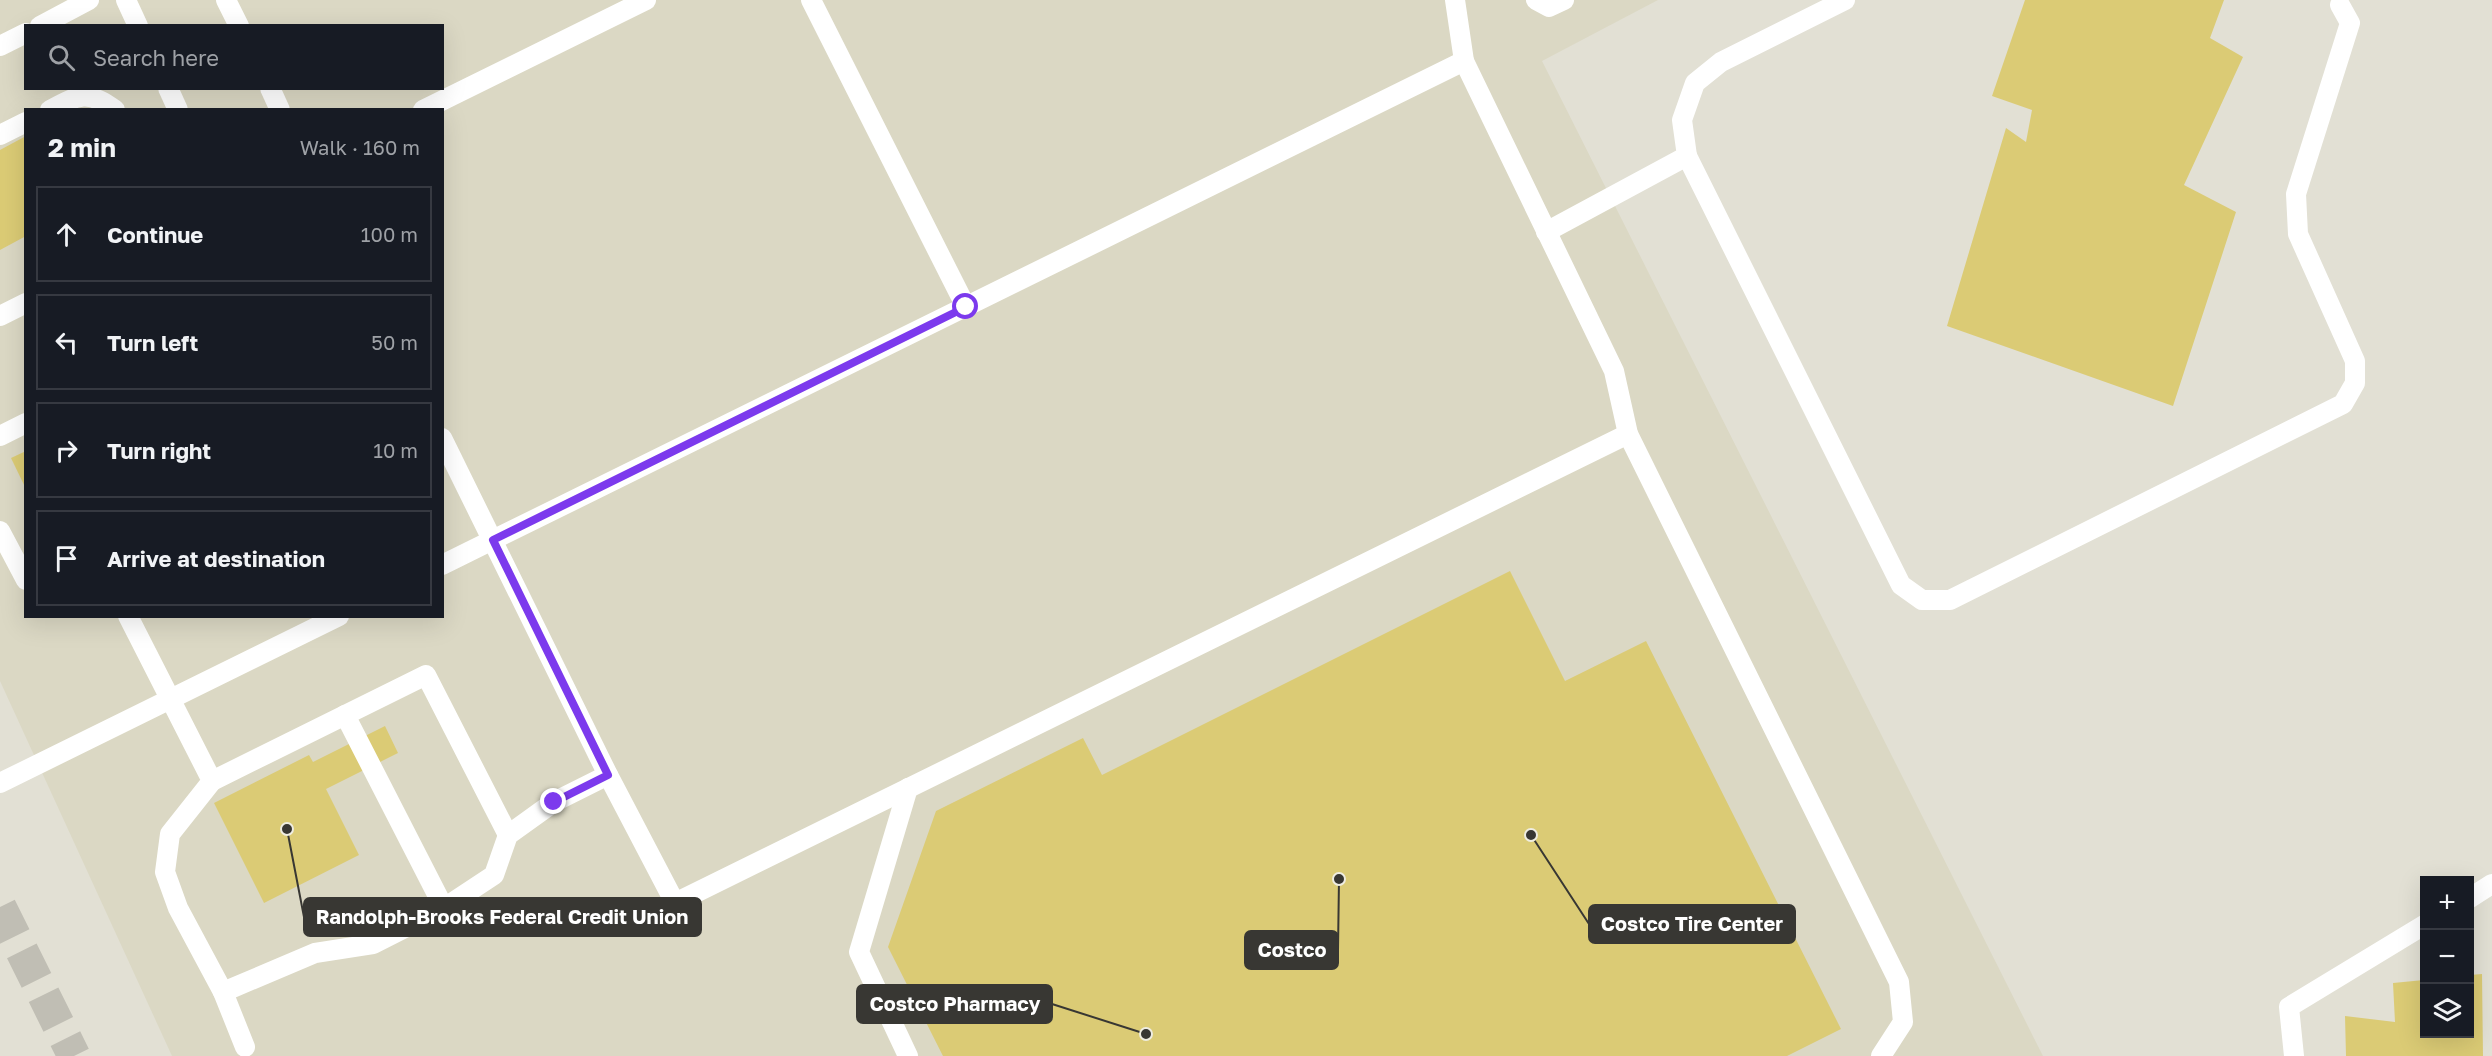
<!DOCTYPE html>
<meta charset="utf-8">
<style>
:root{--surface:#171b24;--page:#20242c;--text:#f1f3f6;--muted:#9ea1a6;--line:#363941}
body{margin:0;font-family:"Golos Text",sans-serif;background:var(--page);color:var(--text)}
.controls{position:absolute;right:18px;bottom:18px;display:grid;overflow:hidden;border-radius:0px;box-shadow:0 6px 24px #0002}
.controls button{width:54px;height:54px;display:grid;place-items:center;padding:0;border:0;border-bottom:2px solid var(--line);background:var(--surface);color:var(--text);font:30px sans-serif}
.stop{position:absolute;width:18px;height:18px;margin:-14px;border:4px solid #7c3aed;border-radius:50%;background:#fff}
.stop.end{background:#7c3aed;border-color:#fff;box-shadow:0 2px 6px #0008}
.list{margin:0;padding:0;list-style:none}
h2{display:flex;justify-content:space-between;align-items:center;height:78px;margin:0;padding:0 24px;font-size:26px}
h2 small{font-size:20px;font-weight:400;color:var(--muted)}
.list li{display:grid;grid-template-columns:39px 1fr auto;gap:18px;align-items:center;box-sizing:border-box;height:96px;margin:0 12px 12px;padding:0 12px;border:2px solid var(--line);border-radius:0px}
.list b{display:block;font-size:22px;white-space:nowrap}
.list em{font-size:20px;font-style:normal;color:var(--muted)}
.icon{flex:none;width:33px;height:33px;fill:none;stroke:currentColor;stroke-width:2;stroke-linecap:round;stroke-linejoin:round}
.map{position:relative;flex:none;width:2492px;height:1056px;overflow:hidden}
.search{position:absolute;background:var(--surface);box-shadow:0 6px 24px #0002;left:24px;top:24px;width:420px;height:66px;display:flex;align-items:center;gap:15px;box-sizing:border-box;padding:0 21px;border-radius:0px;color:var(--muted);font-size:22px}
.panel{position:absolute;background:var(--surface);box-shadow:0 6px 24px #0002;left:24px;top:108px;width:420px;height:510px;border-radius:0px}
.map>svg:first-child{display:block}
.built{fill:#dbd8c4;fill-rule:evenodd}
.building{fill:#dbcb75}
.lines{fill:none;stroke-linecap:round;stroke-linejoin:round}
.secondary-tunnel{stroke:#c0beb4;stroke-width:33;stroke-dasharray:33 16;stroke-linecap:butt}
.service{stroke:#fff;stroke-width:20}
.route{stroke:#7c3aed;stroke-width:8}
.leader{fill:none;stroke:#383733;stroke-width:2}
.callout-dot{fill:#383733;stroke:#efede1;stroke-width:2}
.callout{fill:#383733;stroke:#383733;stroke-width:2}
.callout-label{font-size:20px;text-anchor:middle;font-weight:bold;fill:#fff}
</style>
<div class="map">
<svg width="2492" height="1056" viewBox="0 0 2492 1056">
<rect width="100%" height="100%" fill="#e2e0d4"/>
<path class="built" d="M0,0H1658L1542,61L2043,1056H172L0,681ZM26,26H442V88H26ZM26,110H442V616H26Z"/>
<g class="building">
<path d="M2025,0H2224L2210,38L2243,57L2184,185L2236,212L2173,406L1947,326L2006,128L2026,142L2032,110L1992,96Z"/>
<path d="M26,136V236L0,250V150Z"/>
<path d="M26,451V489L11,458Z"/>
<path d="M1510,571L1565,681L1646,641L1841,1029L1787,1056H943L888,947L936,811L1083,738L1102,775Z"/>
<path d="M385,726L398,753L326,789L359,855L264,903L214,803L309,755L313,762Z"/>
<path d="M2482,974L2483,1056H2346L2345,1016L2395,1022L2393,983L2424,980V1034H2470V975Z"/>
</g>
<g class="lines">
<path class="secondary-tunnel" d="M0,907L74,1056"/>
<g class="service">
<path d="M126,0L138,26"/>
<path d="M226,0L239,26"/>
<path d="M811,0L966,307"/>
<path d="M1455,0L1464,61L1614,371L1628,434L1899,982L1903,1022L1881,1056"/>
<path d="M1536,0L1549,7L1564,0"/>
<path d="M40,26L89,0"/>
<path d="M0,46L26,33"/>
<path d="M168,88L178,110"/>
<path d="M270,88L280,110"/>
<path d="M50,110C78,95 88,89 115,110"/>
<path d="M423,110L646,0"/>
<path d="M0,135L26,122"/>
<path d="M1687,156L1901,585L1922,600H1950L2343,404L2355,383V361L2298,234L2296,194L2350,23L2340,5"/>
<path d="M1546,232L1687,156L1682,120L1695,83L1721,62L1845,0"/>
<path d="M0,316L26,303"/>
<path d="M0,436L26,423"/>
<path d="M442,438L608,775L675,903L1628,434"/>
<path d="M0,531L26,580"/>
<path d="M442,565L1464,61"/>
<path d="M128,616L212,781L170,834L165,872L178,908L223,992L315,953L373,944L444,908L494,875L508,835L554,802L608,775"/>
<path d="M345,715L444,908"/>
<path d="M212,781L426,675L508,835"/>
<path d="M0,783L339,616"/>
<path d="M908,788L859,952L908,1056"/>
<path d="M2470,898L2492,884"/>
<path d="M223,992L245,1047"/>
<path d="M2294,1056L2289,1007L2424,925"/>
</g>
</g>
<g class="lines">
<path class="route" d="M554,802L608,775L493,540L966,307"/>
</g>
<path class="leader" d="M287 829L304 917M1531 835L1589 924M1339 879L1338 950M1146 1034L1052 1004"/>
<g class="callout-dot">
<circle cx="287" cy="829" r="6"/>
<circle cx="1531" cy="835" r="6"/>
<circle cx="1339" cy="879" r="6"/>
<circle cx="1146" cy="1034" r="6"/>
</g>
<g class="callout">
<rect x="304" y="898" width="397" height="38" rx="6"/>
<rect x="1589" y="905" width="206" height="38" rx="6"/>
<rect x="1245" y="931" width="93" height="38" rx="6"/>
<rect x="857" y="985" width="195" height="38" rx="6"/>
</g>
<g class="callout-label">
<text x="502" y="924">Randolph-Brooks Federal Credit Union</text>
<text x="1692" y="931">Costco Tire Center</text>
<text x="1292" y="957">Costco</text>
<text x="955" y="1011">Costco Pharmacy</text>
</g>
</svg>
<div class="controls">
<button>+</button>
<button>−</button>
<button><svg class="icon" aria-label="layers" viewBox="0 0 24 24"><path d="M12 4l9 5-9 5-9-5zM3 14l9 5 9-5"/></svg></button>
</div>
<div class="stop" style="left:966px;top:307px"></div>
<div class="stop end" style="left:554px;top:802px"></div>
<div class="search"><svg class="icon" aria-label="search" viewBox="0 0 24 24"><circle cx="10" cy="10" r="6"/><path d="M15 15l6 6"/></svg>Search here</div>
<section class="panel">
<h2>2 min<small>Walk · 160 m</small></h2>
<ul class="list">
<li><svg class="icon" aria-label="ahead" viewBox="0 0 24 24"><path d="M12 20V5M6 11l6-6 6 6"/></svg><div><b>Continue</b></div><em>100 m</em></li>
<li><svg class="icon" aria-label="left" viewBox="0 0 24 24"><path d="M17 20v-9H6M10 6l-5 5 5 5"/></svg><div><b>Turn left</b></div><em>50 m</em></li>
<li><svg class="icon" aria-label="right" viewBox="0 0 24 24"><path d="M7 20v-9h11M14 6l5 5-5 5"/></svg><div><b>Turn right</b></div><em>10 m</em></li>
<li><svg class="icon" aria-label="arrive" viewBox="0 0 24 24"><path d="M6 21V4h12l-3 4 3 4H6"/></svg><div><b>Arrive at destination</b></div></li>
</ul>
</section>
</div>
